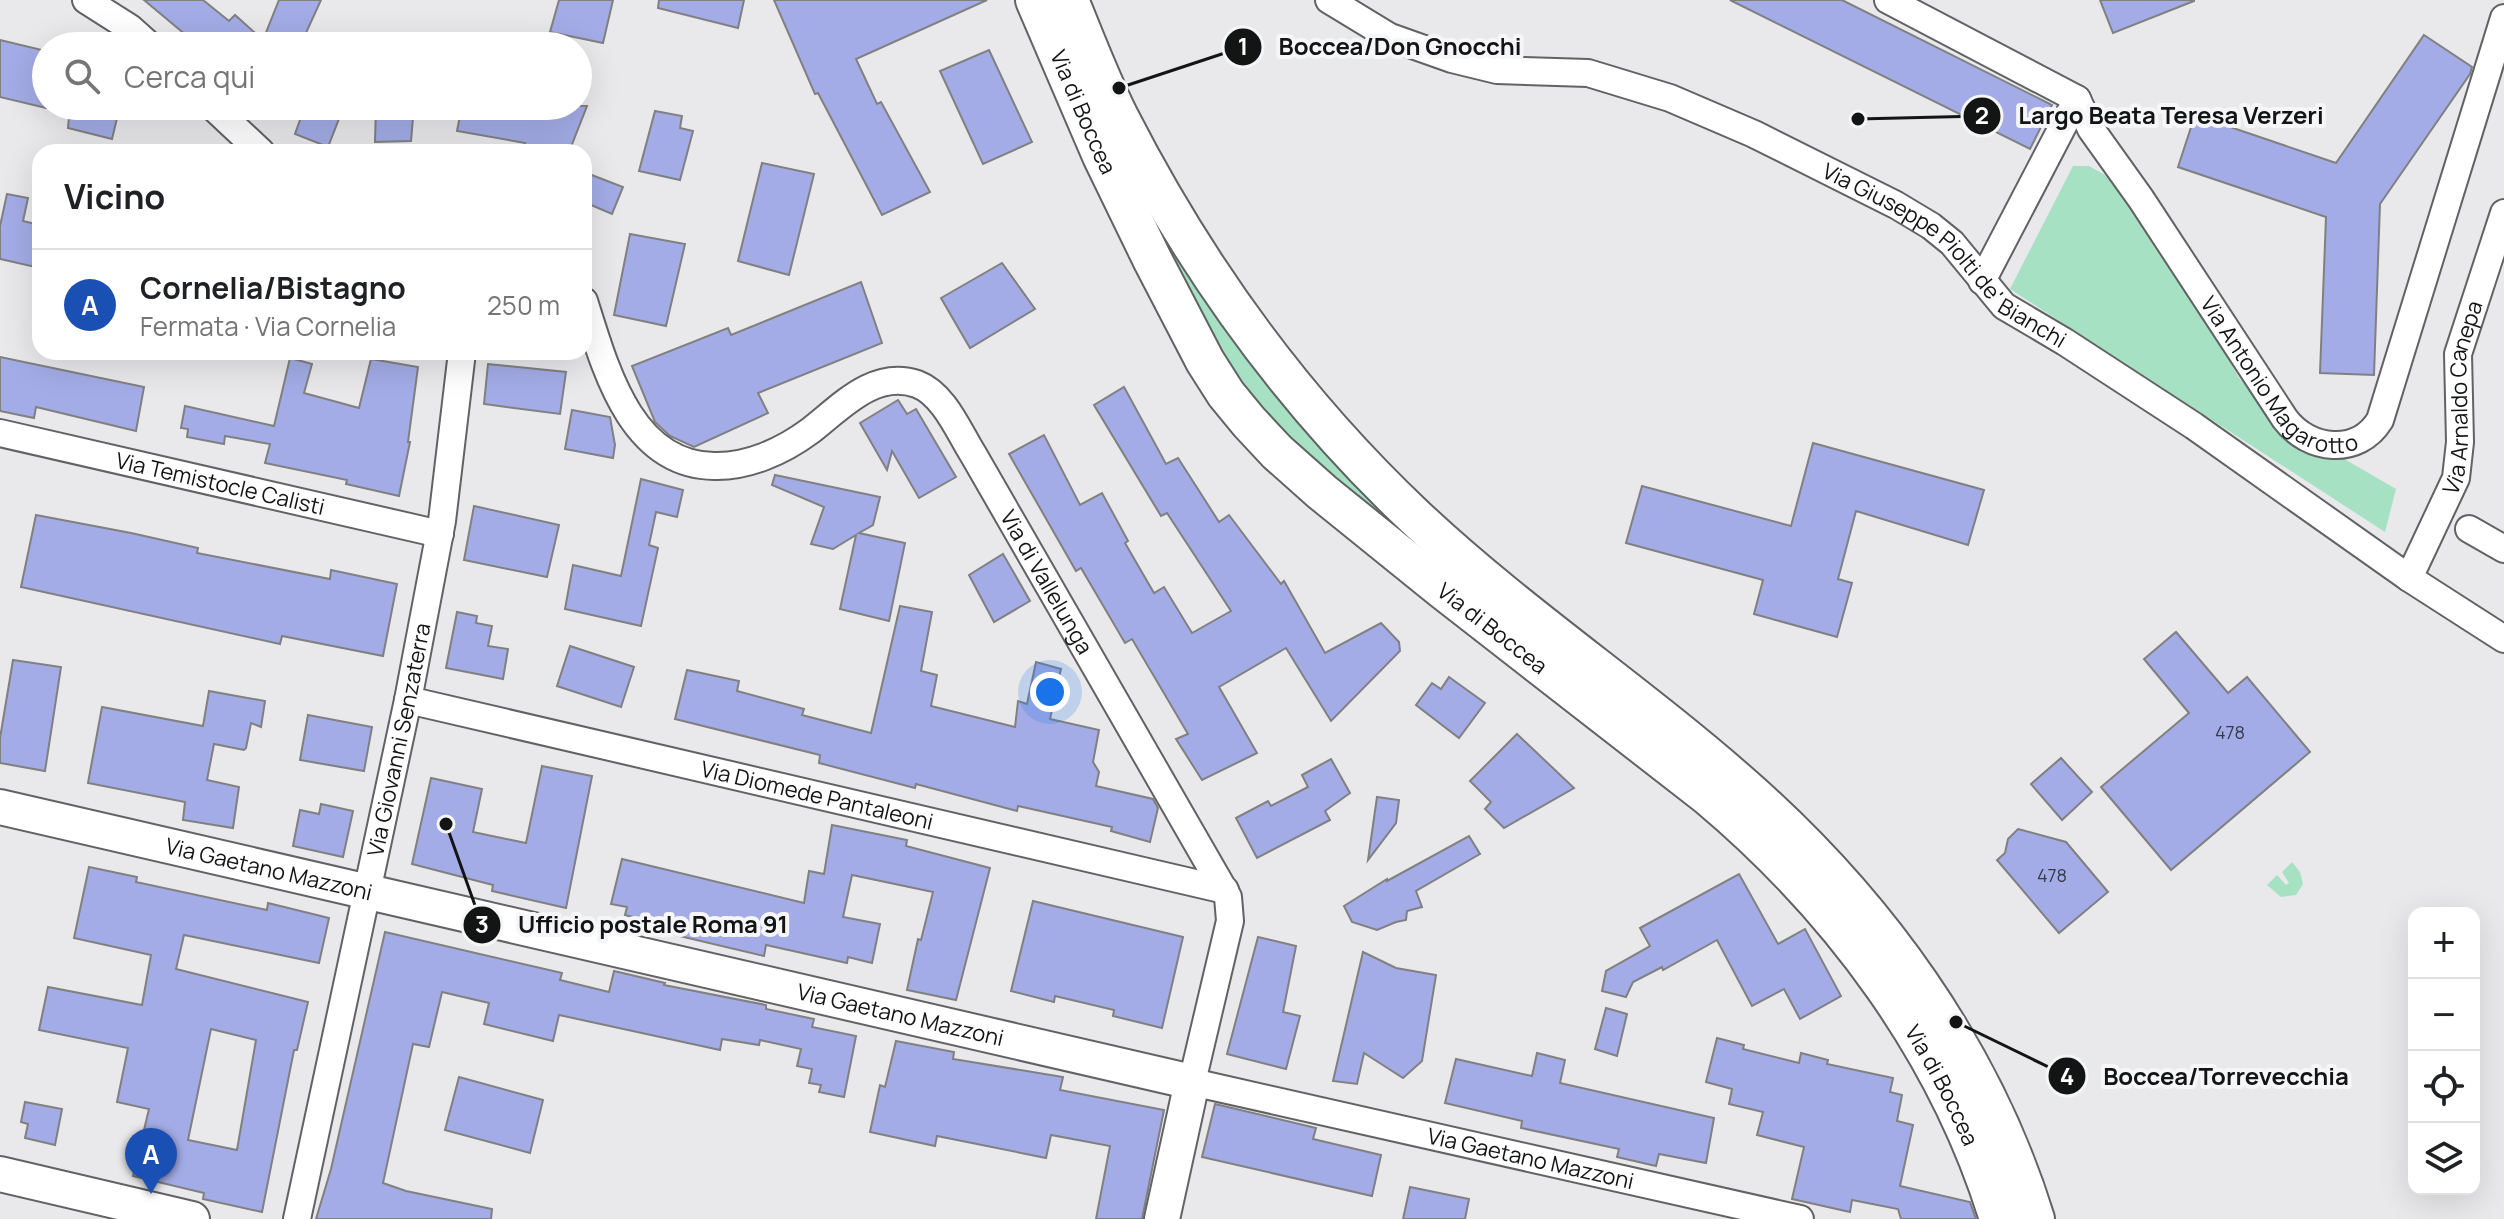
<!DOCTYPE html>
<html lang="it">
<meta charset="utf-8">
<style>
:root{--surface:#fff;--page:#f2f2f2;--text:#202124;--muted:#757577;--line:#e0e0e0;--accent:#b45309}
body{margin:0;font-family:Manrope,sans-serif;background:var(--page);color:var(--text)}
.controls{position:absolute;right:24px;bottom:24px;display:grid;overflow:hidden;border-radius:16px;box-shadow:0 8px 32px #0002}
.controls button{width:72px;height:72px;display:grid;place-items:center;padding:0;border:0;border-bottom:2px solid var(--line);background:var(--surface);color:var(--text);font:40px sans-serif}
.you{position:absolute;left:1050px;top:692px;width:28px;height:28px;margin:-20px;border:6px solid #fff;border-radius:50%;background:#1a73e8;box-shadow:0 0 0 12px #1a73e833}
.badge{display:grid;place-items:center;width:52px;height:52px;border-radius:50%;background:var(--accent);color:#fff;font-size:26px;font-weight:700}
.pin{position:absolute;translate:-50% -66px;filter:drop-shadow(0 2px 4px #0008)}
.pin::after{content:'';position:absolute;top:42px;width:28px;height:24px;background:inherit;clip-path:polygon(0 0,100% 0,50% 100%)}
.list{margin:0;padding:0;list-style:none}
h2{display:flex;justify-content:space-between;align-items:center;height:104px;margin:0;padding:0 32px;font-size:34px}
h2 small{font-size:26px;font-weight:400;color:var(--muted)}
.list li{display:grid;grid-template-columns:52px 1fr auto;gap:24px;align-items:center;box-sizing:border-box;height:112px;padding:0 32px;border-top:2px solid var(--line)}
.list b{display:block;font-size:30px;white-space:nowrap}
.list p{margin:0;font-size:26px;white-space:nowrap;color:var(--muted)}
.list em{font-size:26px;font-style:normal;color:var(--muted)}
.icon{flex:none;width:44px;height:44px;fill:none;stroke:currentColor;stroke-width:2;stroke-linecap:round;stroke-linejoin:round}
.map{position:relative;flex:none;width:2504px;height:1219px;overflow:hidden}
.search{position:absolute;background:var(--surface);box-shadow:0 8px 32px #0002;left:32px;top:32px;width:560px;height:88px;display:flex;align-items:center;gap:20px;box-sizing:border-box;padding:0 28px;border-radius:44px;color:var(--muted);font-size:30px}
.panel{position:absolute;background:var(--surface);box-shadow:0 8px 32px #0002;left:32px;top:144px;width:560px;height:216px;border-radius:24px}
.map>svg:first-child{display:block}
.green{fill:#a5e1c2}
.building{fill:#a3ace6;stroke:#808081;stroke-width:2;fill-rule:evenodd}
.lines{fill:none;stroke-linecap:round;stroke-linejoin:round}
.minor-casing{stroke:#616263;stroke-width:30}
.tertiary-casing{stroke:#616263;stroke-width:38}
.secondary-casing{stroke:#616263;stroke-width:42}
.minor{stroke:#fff;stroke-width:26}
.tertiary{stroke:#fff;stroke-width:34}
.secondary{stroke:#fff;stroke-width:38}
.labels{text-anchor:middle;stroke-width:8;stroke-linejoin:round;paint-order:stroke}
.number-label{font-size:18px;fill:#373a48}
.street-label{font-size:22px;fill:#131414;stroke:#f6f6f8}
.leader{fill:none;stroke:#131414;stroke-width:3}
.callout-dot{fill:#131414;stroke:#f6f6f8;stroke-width:3}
.mark-label{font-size:24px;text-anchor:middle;font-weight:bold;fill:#fff}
.callout-label{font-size:24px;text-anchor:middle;font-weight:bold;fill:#131414;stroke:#f6f6f8;stroke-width:8;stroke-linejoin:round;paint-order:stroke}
</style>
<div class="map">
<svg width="2504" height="1219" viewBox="0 0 2504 1219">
<rect width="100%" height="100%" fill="#e9e9eb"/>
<g class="green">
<path d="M2073,166H2089L2105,175L2128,200L2198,305L2239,378L2281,422L2396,489L2385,532L2010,289Z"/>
<path d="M1170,238L1478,594L1306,460L1252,397L1230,368L1161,242Z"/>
<path d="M2292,862L2300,872L2303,884L2296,895L2281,897L2267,885L2277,875L2286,885L2289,883L2282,872Z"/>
</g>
<g class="building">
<path d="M144,0H203L229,21L235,15L263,40L279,0H321L300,46H199Z"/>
<path d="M559,0H613L603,43L550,32Z"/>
<path d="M659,0H744L738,28L658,8Z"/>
<path d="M774,0H987L856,59L877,104L881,102L930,192L882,215L818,93L815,94Z"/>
<path d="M1730,0H1842L2052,105L2030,149Z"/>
<path d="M2100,0H2194V1L2113,33Z"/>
<path d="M2424,35L2472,67L2470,74L2380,204L2374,375L2320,373L2326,217L2178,167L2195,115L2336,163Z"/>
<path d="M0,40L46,51V108L0,97Z"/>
<path d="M989,50L1032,142L983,164L940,71Z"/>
<path d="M70,106H120L112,139L68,128Z"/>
<path d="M305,106H344L328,147L295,134Z"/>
<path d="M376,106H414L411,141L375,142Z"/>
<path d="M462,106H587L569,152H521L525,143L457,131Z"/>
<path d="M655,111L682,116L680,128L693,131L680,180L639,171Z"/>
<path d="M762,163L814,174L789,275L738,261Z"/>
<path d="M584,172L623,187L612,214L584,202Z"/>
<path d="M7,194L28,198L23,221L40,225V268L0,259V226Z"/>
<path d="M630,234L685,244L666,326L614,315Z"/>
<path d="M1002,263L1035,309L970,348L941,298Z"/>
<path d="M861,282L882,343L758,393L768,413L694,447L670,436L655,422L632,366L728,328L731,335Z"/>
<path d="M0,357L144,387L136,431L36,407L34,418L0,411Z"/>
<path d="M290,358L312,364L304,393L359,408L371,359L418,367L408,442H410L399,496L346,484L347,480L265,463L270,444L225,436L224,444L187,437L188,429L181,428L185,406L274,426Z"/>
<path d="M488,364L566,372L560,414L484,404Z"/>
<path d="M1124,387L1166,464L1178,458L1219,522L1229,515L1281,584L1284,581L1325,653L1381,623L1399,642L1400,651L1331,721L1286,648L1219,687L1257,753L1202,780L1176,739L1188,734L1132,639L1125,643L1081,568L1076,571L1009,454L1044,435L1080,505L1102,493L1128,541L1125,543L1154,593L1164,587L1192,633L1231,611L1167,513L1161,516L1094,405Z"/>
<path d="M898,400L907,414L916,409L956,477L919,498L892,451L887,470L860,423Z"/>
<path d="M572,410L610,417L615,445L613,458L565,449Z"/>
<path d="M1813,443L1984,490L1968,545L1856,511L1838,579L1852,583L1837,637L1754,614L1763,580L1626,543L1642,486L1791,526Z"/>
<path d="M775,475L880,497L873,525L859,533L905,543L889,621L840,609L856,535L833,549L811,544L824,507L772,485Z"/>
<path d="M641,479L683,490L677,517L656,512L649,545L658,548L641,626L565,609L573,565L621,576Z"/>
<path d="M474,506L559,525L547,577L464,560Z"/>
<path d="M36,515L131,533L198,548L197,553L330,579L331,570L397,584L383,656L282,636L280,644L21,587Z"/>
<path d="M1003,554L1030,601L994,622L969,575Z"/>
<path d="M900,606L932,612L921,671L937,675L931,706L1015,727L1018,701L1027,704L1036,662L1061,669L1050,719L1099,730L1093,762L1099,772L1096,786L1153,799L1158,808L1150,842L1111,831L1112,827L1018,806L1017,811L916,784L915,788L819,763L820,755L675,719L687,670L739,681L737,691L804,709L802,715L871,733Z"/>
<path d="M457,612L477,616L476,623L492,626L488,646L508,649L503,679L446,668Z"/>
<path d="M2176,632L2228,693L2247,677L2310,752L2171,870L2101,787L2189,713L2144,659Z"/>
<path d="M570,646L634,667L621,707L557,686Z"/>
<path d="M13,660L61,667L45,771L0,763V738Z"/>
<path d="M1449,677L1485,703L1459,738L1416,705L1432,683L1441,689Z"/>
<path d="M209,691L265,701L261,727L251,723L246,748L244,750L214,744L207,780L239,787L233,828L183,820L185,802L88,783L102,707L203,726Z"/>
<path d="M308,715L372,727L364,771L300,760Z"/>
<path d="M1517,734L1574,788L1504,828L1485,809L1491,802L1470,781Z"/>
<path d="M2061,758L2092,792L2062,820L2031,784Z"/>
<path d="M1331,759L1350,793L1325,811L1330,820L1257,858L1236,818L1268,801L1271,806L1308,787L1302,775Z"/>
<path d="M542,766L592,776L566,908L492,891L493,885L412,864L431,778L482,789L473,832L526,843Z"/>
<path d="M1377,797L1399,800L1396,823L1368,860Z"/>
<path d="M321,804L353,811L343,857L293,846L300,810L319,814Z"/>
<path d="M832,825L907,840L906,846L990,868L956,1000L907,990L918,939L921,940L933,892L852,875L843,917L880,924L872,963L848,957L847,963L766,945L764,956L637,926V918L625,915L627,907L611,904L622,859L804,903L809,871L824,874Z"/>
<path d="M2018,829L2066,842L2108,892L2059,933L1997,860L2005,853L2008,839Z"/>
<path d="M1469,836L1480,854L1416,891L1422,907L1407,911L1406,920L1396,922L1377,930L1352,922L1344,906L1387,879V881Z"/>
<path d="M89,867L137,877L136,882L267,910L268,903L329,918L319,963L184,935L176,969L308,1002L297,1050H294L262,1212L203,1199L204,1193L133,1176L149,1109L117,1102L128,1048L39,1030L48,987L142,1005L151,955L74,938ZM211,1029L256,1040L237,1150L188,1140Z"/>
<path d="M1739,874L1778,944L1805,929L1841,996L1800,1019L1784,989L1752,1006L1717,940L1663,970L1662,967L1633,982L1626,997L1602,991L1606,971L1650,946L1640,928Z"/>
<path d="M1033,901L1183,937L1162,1028L1113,1016L1114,1010L1055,996L1054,1002L1011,991Z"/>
<path d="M385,932L562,973L560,980L609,992L614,971L665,983L664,985L766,1005V1009L814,1019L812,1027L856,1036L844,1097L819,1092L821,1085L809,1083L812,1069L797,1066L801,1049L760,1040L759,1045L722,1039L720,1050L559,1015L553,1041L484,1024L489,1003L442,992L429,1047L413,1044L383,1183L406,1191L492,1209L491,1219H316L331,1169Z"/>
<path d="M1258,937L1296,946L1283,1012L1300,1016L1286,1069L1227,1054Z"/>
<path d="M1363,952L1396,968L1436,975L1422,1061L1403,1078L1364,1053L1357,1084L1333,1081Z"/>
<path d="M1606,1008L1627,1014L1617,1056L1595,1049Z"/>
<path d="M1717,1038L1744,1045L1743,1049L1799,1063L1801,1053L1828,1060L1827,1064L1893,1078L1890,1092L1902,1095L1897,1121L1913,1125L1900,1186L1970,1202L1976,1219H1901L1898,1209L1852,1200L1850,1212L1792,1199L1804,1147L1757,1135L1763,1112L1729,1104L1732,1089L1706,1082Z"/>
<path d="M896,1041L954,1052L953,1059L1063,1077L1060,1090L1164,1110L1142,1219H1096L1110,1146L1051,1135L1046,1158L937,1136L935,1146L870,1132L880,1085L885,1087Z"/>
<path d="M1537,1053L1565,1060L1560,1083L1714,1118L1706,1163L1659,1154L1656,1166L1617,1157L1619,1149L1521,1128L1522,1121L1445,1103L1456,1059L1532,1076Z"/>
<path d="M459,1077L543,1100L530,1153L445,1130Z"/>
<path d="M25,1102L62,1109L55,1145L25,1138L28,1124L21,1122Z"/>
<path d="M1215,1104L1316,1128L1313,1139L1381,1155L1372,1196L1202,1157Z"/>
<path d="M1410,1187L1469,1199L1465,1219H1403Z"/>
</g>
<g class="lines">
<defs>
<g id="minor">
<path d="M86,0L130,28L150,46"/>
<path id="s1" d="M1329,0L1390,37L1452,59L1497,70L1588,73L1670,98L1754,134L1896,205L1931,226L1952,243L2004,306L2065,342L2194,426L2409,578L2504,639"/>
<path id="s2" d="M1888,0L2077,99L2091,129L2141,199L2285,419C2309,451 2358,456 2380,420L2504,18"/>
<path d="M212,106L261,152"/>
<path d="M1982,281L2077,99"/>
<path id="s3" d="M584,301C605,367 630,465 714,466C748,467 783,451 810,431C840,408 874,369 917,384C944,394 959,432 973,454L1228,897L1230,921L1192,1082L1800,1219"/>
<path id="s4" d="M0,433L440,534"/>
<path d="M2469,529L2504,549"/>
<path id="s5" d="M2409,578L2456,478L2460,442L2458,354L2504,213"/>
<path id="s6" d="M408,700L1225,890"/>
<path id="s7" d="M297,1219L408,700L442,521L462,352"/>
</g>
<g id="tertiary">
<path id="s8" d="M0,807L1192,1082L1162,1219"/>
<path d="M0,1174L192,1219"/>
</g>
<g id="secondary">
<path id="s9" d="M1035,0L1102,156L1152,259L1205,361L1226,394L1249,422L1277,452L1322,492L1442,589L1708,796C1841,908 1948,1052 1999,1219"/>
<path d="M1069,0C1085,39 1100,79 1119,117C1195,266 1293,402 1415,517C1519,615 1639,694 1746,789C1877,905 1983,1051 2035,1219"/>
</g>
</defs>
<use href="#minor" class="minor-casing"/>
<use href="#tertiary" class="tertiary-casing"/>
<use href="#secondary" class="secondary-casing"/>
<use href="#minor" class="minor"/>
<use href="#tertiary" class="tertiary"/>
<use href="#secondary" class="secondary"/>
</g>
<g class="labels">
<g class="number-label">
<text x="2230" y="739">478</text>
<text x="2052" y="882">478</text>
</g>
<g class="street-label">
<text dy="8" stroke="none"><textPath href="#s9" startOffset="122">Via di Boccea</textPath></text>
<text dy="8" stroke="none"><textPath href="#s1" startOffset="680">Via Giuseppe Piolti de' Bianchi</textPath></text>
<text dy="8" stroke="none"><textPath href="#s2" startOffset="564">Via Antonio Magarotto</textPath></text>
<text dy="8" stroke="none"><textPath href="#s5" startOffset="192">Via Arnaldo Canepa</textPath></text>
<text dy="8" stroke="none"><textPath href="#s4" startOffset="226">Via Temistocle Calisti</textPath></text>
<text dy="8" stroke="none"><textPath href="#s3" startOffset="692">Via di Vallelunga</textPath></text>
<text dy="8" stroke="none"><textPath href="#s9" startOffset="794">Via di Boccea</textPath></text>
<text dy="8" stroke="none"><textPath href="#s7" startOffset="490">Via Giovanni Senzaterra</textPath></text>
<text dy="8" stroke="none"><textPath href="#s6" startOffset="420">Via Diomede Pantaleoni</textPath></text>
<text dy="8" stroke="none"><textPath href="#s8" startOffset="276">Via Gaetano Mazzoni</textPath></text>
<text dy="8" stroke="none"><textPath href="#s8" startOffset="924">Via Gaetano Mazzoni</textPath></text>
<text dy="8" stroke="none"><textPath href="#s9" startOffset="1442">Via di Boccea</textPath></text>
<text dy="8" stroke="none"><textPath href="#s3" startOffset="1592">Via Gaetano Mazzoni</textPath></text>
</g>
</g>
<path class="leader" d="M1119 88L1243 47M1858 119L1982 116M446 824L482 925M1956 1022L2067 1076"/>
<g class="callout-dot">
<circle cx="1119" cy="88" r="8"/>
<circle cx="1858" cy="119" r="8"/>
<circle cx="446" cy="824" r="8"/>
<circle cx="1956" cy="1022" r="8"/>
<circle cx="1243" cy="47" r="20"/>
<circle cx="1982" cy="116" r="20"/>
<circle cx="482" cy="925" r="20"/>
<circle cx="2067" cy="1076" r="20"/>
</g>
<g class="mark-label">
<text x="1243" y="55">1</text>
<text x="1982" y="124">2</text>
<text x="482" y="933">3</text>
<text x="2067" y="1085">4</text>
</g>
<g class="callout-label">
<text x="1400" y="55">Boccea/Don Gnocchi</text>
<text x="2171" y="124">Largo Beata Teresa Verzeri</text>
<text x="653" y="933">Ufficio postale Roma 91</text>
<text x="2226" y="1085">Boccea/Torrevecchia</text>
</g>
</svg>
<div class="controls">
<button>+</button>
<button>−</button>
<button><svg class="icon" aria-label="locate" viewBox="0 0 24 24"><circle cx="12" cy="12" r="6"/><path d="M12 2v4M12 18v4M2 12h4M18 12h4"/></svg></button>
<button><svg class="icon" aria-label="layers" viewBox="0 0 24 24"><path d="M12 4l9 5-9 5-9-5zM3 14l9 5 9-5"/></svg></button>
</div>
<div class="you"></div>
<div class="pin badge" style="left:151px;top:1194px;background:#1a4fb4">A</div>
<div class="search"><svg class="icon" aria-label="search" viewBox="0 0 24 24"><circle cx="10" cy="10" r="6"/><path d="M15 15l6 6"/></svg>Cerca qui</div>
<section class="panel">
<h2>Vicino<small></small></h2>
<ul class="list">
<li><span class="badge" style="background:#1a4fb4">A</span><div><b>Cornelia/Bistagno</b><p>Fermata · Via Cornelia</p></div><em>250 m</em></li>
</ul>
</section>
</div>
